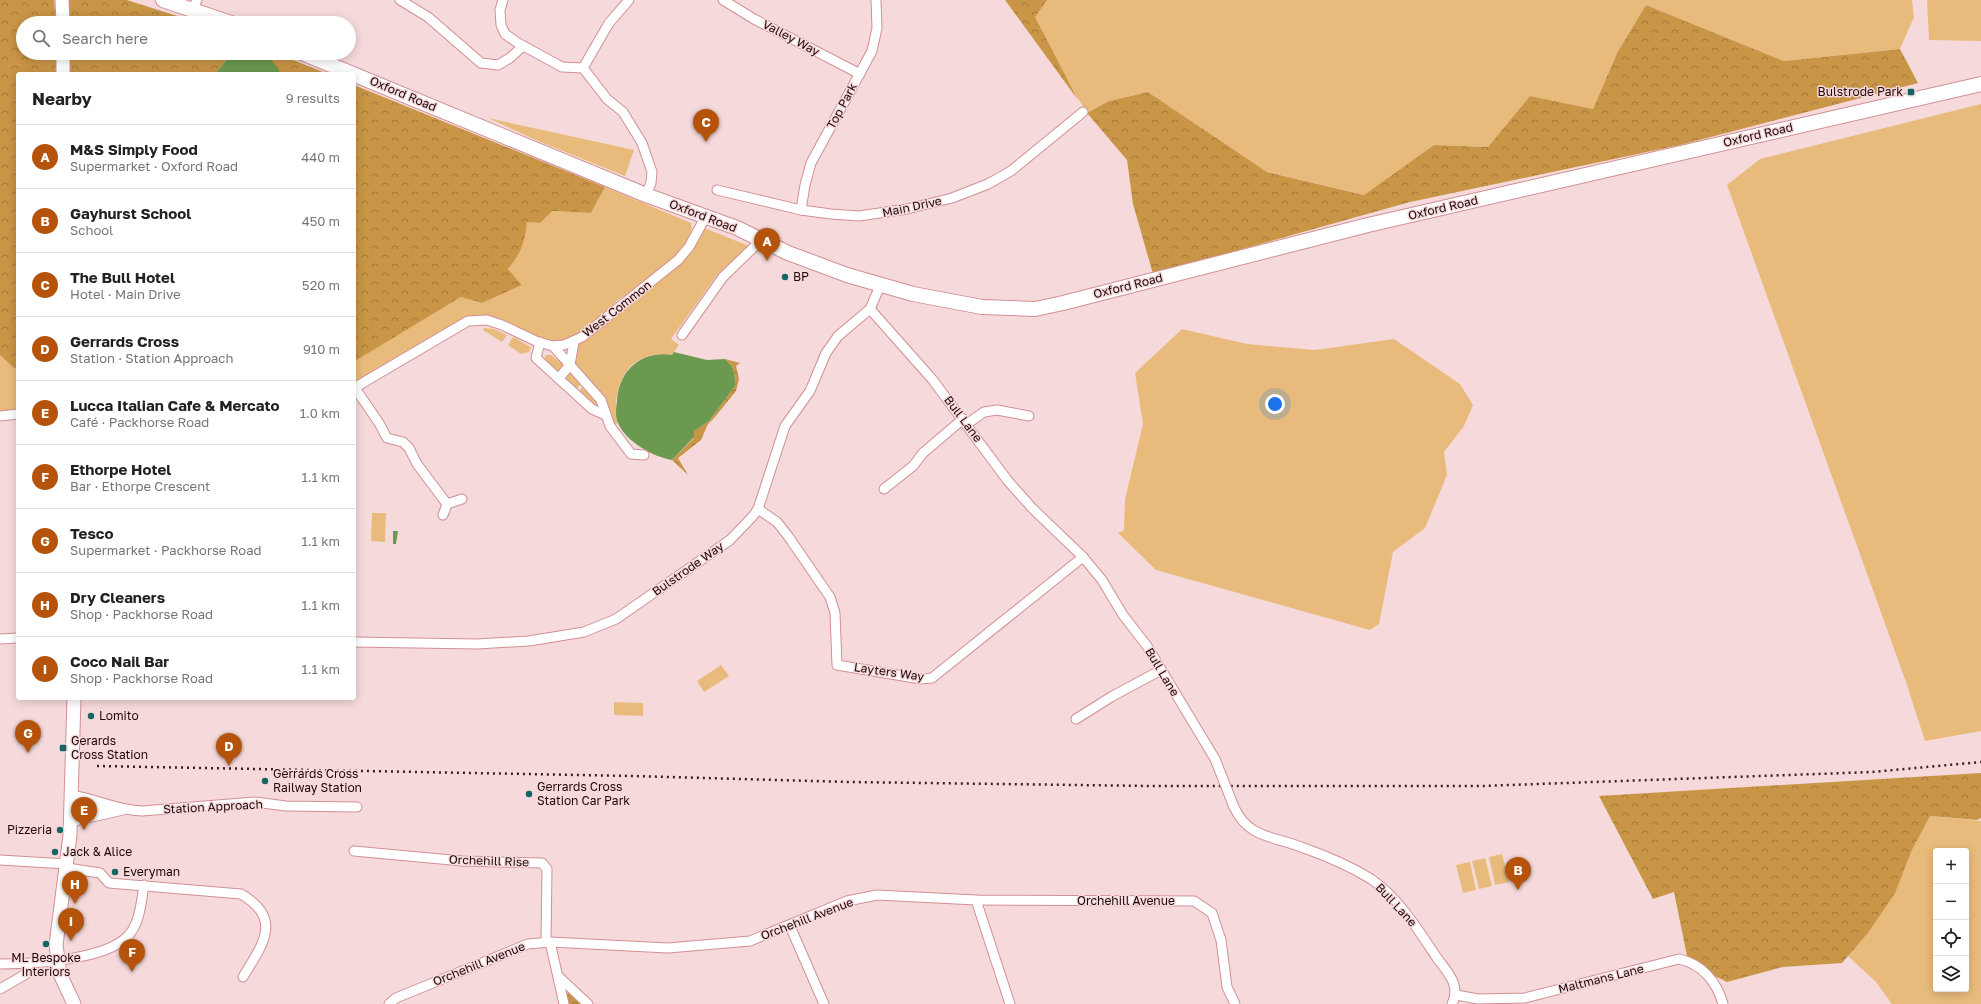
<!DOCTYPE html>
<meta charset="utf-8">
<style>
:root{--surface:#fff;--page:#f6f6f6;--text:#222;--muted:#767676;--line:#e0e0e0;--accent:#b45309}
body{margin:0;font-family:"Golos Text",sans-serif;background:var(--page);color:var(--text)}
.controls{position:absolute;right:12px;bottom:12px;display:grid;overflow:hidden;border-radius:4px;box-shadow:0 2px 10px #0003}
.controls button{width:36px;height:36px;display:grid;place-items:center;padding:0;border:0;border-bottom:1px solid var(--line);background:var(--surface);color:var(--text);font:20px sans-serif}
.you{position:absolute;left:1275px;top:404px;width:14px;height:14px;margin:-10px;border:3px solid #fff;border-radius:50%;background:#1a73e8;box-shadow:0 0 0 6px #1a73e833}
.badge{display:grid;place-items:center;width:26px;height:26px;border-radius:50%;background:var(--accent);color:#fff;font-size:13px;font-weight:700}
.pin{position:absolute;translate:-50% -33px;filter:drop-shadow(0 1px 2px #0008)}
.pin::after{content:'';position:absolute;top:21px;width:14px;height:12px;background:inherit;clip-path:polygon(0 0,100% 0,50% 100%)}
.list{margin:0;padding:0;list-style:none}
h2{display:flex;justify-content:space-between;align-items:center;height:52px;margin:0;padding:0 16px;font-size:17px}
h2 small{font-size:13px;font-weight:400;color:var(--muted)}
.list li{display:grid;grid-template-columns:26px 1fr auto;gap:12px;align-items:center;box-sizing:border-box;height:64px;padding:0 16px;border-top:1px solid var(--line)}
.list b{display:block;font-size:15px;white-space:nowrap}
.list p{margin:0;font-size:13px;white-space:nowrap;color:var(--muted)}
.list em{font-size:13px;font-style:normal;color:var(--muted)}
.icon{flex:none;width:22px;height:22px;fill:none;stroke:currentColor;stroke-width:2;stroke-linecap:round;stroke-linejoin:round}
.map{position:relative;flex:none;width:1981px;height:1004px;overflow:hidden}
.search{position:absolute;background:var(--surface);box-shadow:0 2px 10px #0003;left:16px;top:16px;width:340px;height:44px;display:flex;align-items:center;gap:10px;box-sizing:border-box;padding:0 14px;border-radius:22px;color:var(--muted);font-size:15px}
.panel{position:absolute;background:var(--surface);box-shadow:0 2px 10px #0003;left:16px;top:72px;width:340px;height:628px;border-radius:4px}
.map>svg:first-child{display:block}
.green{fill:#e8bb7d;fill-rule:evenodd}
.forest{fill:url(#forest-crowns)}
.water{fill:#6b9950}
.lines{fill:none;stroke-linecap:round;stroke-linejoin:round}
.minor-casing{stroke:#d18f94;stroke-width:11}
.secondary-casing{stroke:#d18f94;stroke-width:15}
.primary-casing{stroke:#d18f94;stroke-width:16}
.minor{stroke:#fff;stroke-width:9}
.secondary{stroke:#fff;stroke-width:13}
.primary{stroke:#fff;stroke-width:14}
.rail{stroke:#351d20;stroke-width:2.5;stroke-dasharray:2 4;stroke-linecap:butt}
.minor-bridge-casing{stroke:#d18f94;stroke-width:11;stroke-linecap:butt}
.minor-bridge{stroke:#fff;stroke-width:9}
.poi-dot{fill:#166565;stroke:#f6dadb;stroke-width:1.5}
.labels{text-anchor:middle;stroke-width:3;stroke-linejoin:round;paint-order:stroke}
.street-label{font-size:12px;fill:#1e070a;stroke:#f6dadb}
.poi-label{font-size:12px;fill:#1e070a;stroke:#f6dadb;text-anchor:start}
</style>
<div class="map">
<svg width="1981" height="1004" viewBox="0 0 1981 1004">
<defs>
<pattern id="forest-crowns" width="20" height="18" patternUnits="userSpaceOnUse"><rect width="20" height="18" fill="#c99546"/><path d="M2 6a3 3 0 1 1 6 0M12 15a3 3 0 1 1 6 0" fill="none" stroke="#a37839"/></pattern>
</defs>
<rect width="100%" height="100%" fill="#f6dadb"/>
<g class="green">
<path d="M1017,0H1912L1914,17L1900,49L1784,61L1646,5L1617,53L1593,109L1530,96L1488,147L1434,145L1365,195L1267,172L1148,92L1109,101L1087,113Z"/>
<path d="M1927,0H1981V41L1929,40Z"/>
<path d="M1981,104V731L1925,741L1906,682L1727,185L1760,159Z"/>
<path d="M488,118L634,150L625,176L538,141Z"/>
<path d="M605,187L691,223C697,246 651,278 635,292C627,294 619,298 614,304C612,308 611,312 607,314C595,323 582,335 568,340C544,349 503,326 480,317L354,385V361L461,297L482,303L522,285L508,269C521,253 525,242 527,222L540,223L551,211L591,213Z"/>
<path d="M704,228L749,246L717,275L671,339L679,345L672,355C629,348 610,385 618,423L614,425L574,365L579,343L678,264Z"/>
<path d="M484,328L494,329L507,335L502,342L483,330Z"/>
<path d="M1182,329L1247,344L1315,350L1394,339L1460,384L1473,405L1464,426L1444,452L1447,475L1425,528L1393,552L1379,624L1370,630L1156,570L1118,533L1124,530L1125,499L1143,424L1135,373Z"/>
<path d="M513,337L531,347L529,352L521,354L508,345Z"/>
<path d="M0,355L15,369L18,364V410L0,412Z"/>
<path d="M546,355H551L564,365L558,373L545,362L544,359Z"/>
<path d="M569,370L581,383L578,388H575L563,377Z"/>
<path d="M585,385L597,403L595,407L578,392Z"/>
<path d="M372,513H386L385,542L371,541Z"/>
<path d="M721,665L729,676L704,692L697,681Z"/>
<path d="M614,702L643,703V716L614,715Z"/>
<path d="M1930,816L1981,821V1004H1892L1876,982L1848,956L1868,933ZM1936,851H1966V989H1936Z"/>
<path d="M1502,854L1509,882L1495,885L1489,857Z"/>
<path d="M1485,858L1492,886L1479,889L1472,861Z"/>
<path d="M1470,862L1476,890L1463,893L1456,865Z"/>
</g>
<g class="forest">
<path d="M0,0H54L56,23H23V53H57V74H18V364L15,369L0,355Z"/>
<path d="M66,0H127L199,23H66Z"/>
<path d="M1005,0H1047L1035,17L1078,100Z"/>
<path d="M1646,5L1784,61L1900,49L1918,83L1680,145L1410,202L1153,274L1133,204L1127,160L1087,113L1109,101L1148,92L1267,172L1364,195L1434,145L1488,147L1530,96L1593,109L1617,53Z"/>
<path d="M67,53H232L215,74H68Z"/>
<path d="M254,53H276L328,74H280V72Z"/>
<path d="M354,85L605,187L591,213L552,211L540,223L527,222C525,243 521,253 508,269L522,285L482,303L461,297L355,361Z"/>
<path d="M725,359L740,363L736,366L739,379L736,391L715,417L708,424L701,440L678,458L688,475L672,460L694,438V431L709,421L736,385L733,368Z"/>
<path d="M1981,773V818L1977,820L1930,816L1911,852L1895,893L1868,933L1842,963L1783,967L1727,982L1713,975L1687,956L1674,892L1653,899L1599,796Z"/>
<path d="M568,993H570L580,1004H568L565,995Z"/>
</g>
<g class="water">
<path d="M232,53H254L271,59L280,72V74H215Z"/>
<path d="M674,352L707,360L725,359L733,368L736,385L709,421L694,431V437L672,460C654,457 626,442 618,423C615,416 616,408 617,402C618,371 641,350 672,355Z"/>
<path d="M393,531H398L396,544H393Z"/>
</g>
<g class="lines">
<defs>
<g id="minor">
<path d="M400,0L428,17L481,63L498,65L510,58L523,46"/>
<path d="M503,0L500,10L501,25L505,34L518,43L562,67L583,68"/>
<path d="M629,0L609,23L583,68L607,99L623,112L642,143L652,172L651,183L646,195"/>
<path d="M723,0L754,19L860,74"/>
<path d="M193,9L197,0"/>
<path d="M717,190L801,210L831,214L859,216L907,209L952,198L988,184L1011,171L1083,112"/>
<path d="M801,210L805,185L811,163L872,51L877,28L876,0"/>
<path d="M870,309L932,379L1008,481L1033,509L1083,557L1102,580L1123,615L1147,646L1215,759"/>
<path d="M682,335L723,277L755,246L759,238"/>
<path d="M540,342L536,358L592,409L605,415"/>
<path d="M574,342L570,365L601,400L610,426L631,454L644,455"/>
<path d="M553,346L570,365L559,378"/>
<path d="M354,388L468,321L487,320L502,325L538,342L553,346L564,345L582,337L678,260L689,247L706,216"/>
<path d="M355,388L379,423L387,438L403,442L409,448L417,464L447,504L462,499"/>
<path d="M0,416L18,414"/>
<path d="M967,424L984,412L997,410L1029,416"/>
<path d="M884,489L913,466L923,453L963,419"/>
<path d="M758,509L777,522L788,536L830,597L835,613L837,665L921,679L932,678L1083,557"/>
<path d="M443,515L447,504"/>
<path d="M0,639L18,638"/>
<path d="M354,642L477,644L529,641L584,632L616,619L730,540L753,516L758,509L785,426L810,391L826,353L838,336L870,309L880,286"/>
<path d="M1076,719L1111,697L1161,670"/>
<path d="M71,795C97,799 115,810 142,811L255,802L286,806L357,807"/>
<path d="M72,801L92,809L107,810"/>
<path d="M1234,807C1248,838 1273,836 1301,847C1324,855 1350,866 1371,879C1398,897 1419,931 1437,958C1448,973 1461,985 1452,1004"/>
<path d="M70,822L123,810"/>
<path d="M354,851L462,861L542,863L547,869L546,942"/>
<path d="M0,860L67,864"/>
<path d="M67,868L100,873L109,883L241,894C284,919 262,945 243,977"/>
<path d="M976,900L1010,1004"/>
<path d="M790,926L824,1004"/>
<path d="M550,942L564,1004"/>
<path d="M0,964C32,964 104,960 127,937C140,924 141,903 144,885"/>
<path d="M559,977L588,1004"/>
<path d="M0,989L26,974L28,964"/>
<path d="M1456,995L1478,999L1525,998L1679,959C1702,964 1717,982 1723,1004"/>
<path d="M389,1004L396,998L528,944L550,942L668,948L750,941L847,901L877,895L976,900L1194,901L1212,913L1221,940L1227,987L1235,1004"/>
</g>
<g id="secondary">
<path d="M62,0L63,23"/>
<path d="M63,74V53"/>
<path d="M74,1004L60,974L56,945L70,835L74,698"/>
</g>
<g id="primary">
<path d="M163,0L231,23"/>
<path d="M302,53L646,195L737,228L788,253L847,275L913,294L982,307L1035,309L1063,303L1368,225L1981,84"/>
</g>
</defs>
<use href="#minor" class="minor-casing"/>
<use href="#secondary" class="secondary-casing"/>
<use href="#primary" class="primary-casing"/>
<use href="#minor" class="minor"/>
<use href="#secondary" class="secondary"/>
<use href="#primary" class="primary"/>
<path class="rail" d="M97,766L633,776L850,782L1152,786H1482L1872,772L1981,762"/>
<defs>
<path id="minor-bridge" d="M1215,759L1234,807"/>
</defs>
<use href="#minor-bridge" class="minor-bridge-casing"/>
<use href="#minor-bridge" class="minor-bridge"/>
</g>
<g class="poi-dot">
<rect x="1907" y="88" width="8" height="8" rx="2"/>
<circle cx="785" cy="277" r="4"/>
<circle cx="91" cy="716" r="4"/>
<rect x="59" y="744" width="8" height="8" rx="2"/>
<circle cx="265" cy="781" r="4"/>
<circle cx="529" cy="794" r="4"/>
<circle cx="60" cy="830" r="4"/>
<circle cx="55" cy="852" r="4"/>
<circle cx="115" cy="872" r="4"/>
<circle cx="46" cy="944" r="4"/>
</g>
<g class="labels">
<g class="street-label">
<text transform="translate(791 38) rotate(28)" y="4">Valley Way</text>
<text transform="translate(403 94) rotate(23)" y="4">Oxford Road</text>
<text transform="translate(842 106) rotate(-62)" y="4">Top Park</text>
<text transform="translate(1758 135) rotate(-13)" y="4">Oxford Road</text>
<text transform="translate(912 207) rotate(-12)" y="4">Main Drive</text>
<text transform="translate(1443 208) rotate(-13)" y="4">Oxford Road</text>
<text transform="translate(703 216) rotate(21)" y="4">Oxford Road</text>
<text transform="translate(1128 286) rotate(-14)" y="4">Oxford Road</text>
<text transform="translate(617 309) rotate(-38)" y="4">West Common</text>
<text transform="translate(963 419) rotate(53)" y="4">Bull Lane</text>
<text transform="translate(688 569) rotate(-35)" y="4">Bulstrode Way</text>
<text transform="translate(889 672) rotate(8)" y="4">Layters Way</text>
<text transform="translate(1162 672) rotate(59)" y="4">Bull Lane</text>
<text transform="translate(213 807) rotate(-3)" y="4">Station Approach</text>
<text transform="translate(489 861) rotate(2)" y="4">Orchehill Rise</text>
<text x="1126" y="905">Orchehill Avenue</text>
<text transform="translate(1396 905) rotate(47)" y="4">Bull Lane</text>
<text transform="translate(807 919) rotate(-21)" y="4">Orchehill Avenue</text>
<text transform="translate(479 964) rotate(-22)" y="4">Orchehill Avenue</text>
<text transform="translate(1601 979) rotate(-14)" y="4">Maltmans Lane</text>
</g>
<g class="poi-label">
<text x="1903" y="96" text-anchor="end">Bulstrode Park</text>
<text x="793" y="281">BP</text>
<text x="99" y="720">Lomito</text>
<text x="71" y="745">Gerards<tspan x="71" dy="14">Cross Station</tspan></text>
<text x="273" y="778">Gerrards Cross<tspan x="273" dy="14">Railway Station</tspan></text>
<text x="537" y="791">Gerrards Cross<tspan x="537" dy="14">Station Car Park</tspan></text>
<text x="52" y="834" text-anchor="end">Pizzeria</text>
<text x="63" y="856">Jack &amp; Alice</text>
<text x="123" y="876">Everyman</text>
<text x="46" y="962" text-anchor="middle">ML Bespoke<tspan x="46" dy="14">Interiors</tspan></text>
</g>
</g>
</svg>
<div class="controls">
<button>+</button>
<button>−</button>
<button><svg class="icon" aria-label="locate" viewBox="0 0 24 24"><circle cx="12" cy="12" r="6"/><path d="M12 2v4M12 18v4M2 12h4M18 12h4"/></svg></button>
<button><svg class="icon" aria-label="layers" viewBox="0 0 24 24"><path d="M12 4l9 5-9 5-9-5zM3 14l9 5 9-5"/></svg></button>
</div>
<div class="you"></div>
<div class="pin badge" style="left:767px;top:261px">A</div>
<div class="pin badge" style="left:1518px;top:890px">B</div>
<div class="pin badge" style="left:706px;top:142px">C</div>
<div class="pin badge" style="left:229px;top:766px">D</div>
<div class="pin badge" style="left:84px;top:830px">E</div>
<div class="pin badge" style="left:132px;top:972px">F</div>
<div class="pin badge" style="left:28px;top:753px">G</div>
<div class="pin badge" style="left:75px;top:904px">H</div>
<div class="pin badge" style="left:71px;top:941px">I</div>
<div class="search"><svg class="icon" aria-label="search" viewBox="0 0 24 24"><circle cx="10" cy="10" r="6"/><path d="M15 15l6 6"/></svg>Search here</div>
<section class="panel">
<h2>Nearby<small>9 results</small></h2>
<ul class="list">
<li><span class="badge">A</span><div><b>M&amp;S Simply Food</b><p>Supermarket · Oxford Road</p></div><em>440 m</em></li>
<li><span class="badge">B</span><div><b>Gayhurst School</b><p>School</p></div><em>450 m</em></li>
<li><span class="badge">C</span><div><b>The Bull Hotel</b><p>Hotel · Main Drive</p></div><em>520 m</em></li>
<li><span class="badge">D</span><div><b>Gerrards Cross</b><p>Station · Station Approach</p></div><em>910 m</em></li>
<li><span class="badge">E</span><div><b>Lucca Italian Cafe &amp; Mercato</b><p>Café · Packhorse Road</p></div><em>1.0 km</em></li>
<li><span class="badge">F</span><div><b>Ethorpe Hotel</b><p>Bar · Ethorpe Crescent</p></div><em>1.1 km</em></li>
<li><span class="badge">G</span><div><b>Tesco</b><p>Supermarket · Packhorse Road</p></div><em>1.1 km</em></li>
<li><span class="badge">H</span><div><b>Dry Cleaners</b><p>Shop · Packhorse Road</p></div><em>1.1 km</em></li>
<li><span class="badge">I</span><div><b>Coco Nail Bar</b><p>Shop · Packhorse Road</p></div><em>1.1 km</em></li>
</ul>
</section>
</div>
